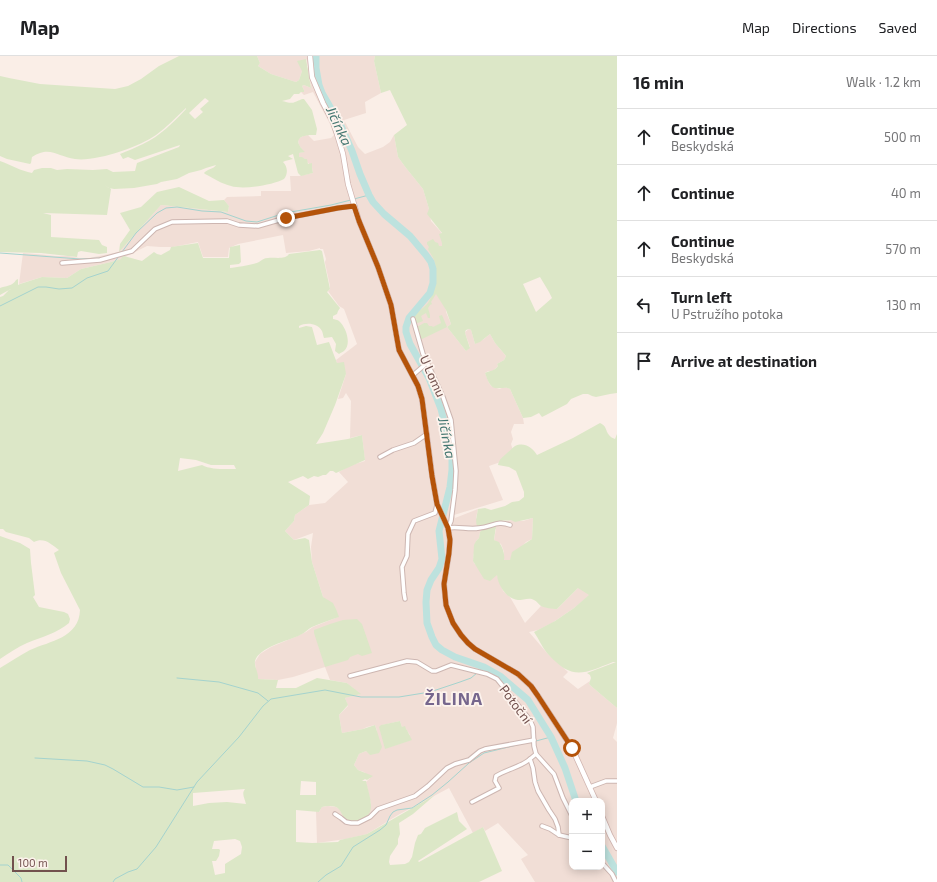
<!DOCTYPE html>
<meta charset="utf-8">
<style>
:root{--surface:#fff;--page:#f6f6f6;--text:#202124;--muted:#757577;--line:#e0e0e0}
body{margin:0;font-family:"Exo 2",sans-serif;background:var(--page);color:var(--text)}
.controls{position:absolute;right:12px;bottom:12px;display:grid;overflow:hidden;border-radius:8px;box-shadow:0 2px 10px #0003}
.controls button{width:36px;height:36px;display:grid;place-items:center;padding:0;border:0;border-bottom:1px solid var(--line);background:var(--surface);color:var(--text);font:20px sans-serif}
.scale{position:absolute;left:12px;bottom:10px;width:55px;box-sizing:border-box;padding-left:4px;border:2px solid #72514e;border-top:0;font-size:11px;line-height:14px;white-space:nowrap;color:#72514e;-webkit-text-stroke:3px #fdf3ed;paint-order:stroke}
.stop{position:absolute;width:12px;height:12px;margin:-9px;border:3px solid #b45309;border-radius:50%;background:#fff}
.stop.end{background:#b45309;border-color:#fff;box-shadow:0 1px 4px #0008}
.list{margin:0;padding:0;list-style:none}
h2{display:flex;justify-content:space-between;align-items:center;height:52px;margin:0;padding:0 16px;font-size:17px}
h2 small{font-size:13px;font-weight:400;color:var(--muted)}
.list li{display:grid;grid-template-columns:26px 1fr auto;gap:12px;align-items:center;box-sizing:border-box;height:56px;padding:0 16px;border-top:1px solid var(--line)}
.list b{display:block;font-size:15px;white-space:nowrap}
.list p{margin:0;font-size:13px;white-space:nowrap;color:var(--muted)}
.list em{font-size:13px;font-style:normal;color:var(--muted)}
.icon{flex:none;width:22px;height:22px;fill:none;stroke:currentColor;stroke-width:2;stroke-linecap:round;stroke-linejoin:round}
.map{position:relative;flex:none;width:617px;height:826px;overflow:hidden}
header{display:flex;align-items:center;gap:24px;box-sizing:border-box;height:56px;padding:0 20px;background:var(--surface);border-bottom:1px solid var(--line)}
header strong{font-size:19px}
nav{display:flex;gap:22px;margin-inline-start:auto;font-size:14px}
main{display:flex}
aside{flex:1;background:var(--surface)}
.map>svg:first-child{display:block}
.residential{fill:#f1ded6;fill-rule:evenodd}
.green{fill:#dce7c7;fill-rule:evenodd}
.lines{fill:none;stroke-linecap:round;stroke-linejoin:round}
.stream{stroke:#a4d3ce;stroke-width:1}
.river{stroke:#bde2de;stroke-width:7}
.street-casing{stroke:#cdb6b1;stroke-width:5.5}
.secondary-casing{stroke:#d0b4af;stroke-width:6}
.street{stroke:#fff;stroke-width:3.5}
.secondary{stroke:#fff;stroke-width:4.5}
.route{stroke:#b45309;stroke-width:5}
.labels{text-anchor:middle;stroke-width:3.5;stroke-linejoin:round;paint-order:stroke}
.street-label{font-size:13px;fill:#72514e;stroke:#fdf3ed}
.water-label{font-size:14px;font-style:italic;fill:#437670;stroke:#fdf3ed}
.district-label{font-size:17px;font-weight:bold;letter-spacing:1px;fill:#76668d;stroke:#fdf3ed}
</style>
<header>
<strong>Map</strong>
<nav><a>Map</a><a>Directions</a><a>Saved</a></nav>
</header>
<main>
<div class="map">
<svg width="617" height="826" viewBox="0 0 617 826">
<rect width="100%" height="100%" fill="#faeee7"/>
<path class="residential" d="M257,0H375L374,5L381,37L365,46L366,57L344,64L358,91L365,98L383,91L390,86L394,79L398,101L406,112L423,133L429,153L431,165L440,175L442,178L445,231L446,256L451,268L447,271L466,295L470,291L466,280L465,276L469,273L471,274L475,288L484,283L490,278L495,287L506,300L504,304L497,308L498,310L493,315H488L485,317L489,327L491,330L499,333L505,331L510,333L523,362L524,368H514L511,376L513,383L511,388L515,401L489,410L503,444L454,459L455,462L478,453L476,462L484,470L501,465H507L511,464L523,465L533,462L532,483L526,486L510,504H503L504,496L503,493L501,488L494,484L496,473L480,476L479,482L476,485L473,502L474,507L479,513L497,519L503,535L510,541L525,567L541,550L557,553L579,531L590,539L574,552L552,567L538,574L529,576L547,597L568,616L563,621L578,633L590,625L589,628L591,630L617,652V667L613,682L617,686V826H535L521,803L528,799L498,767L485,775L483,771L473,777L449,732L398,759L367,778L346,783L317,787L316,755L319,756L322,751L328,750L336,751L339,753L341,756L371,748L366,726L370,722L364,716L358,714L354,709L359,698L366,695L369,697L377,675L375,669L367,671L363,673L342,677L339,659L348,650L345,642L360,638L347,627L330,624L325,611L293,621L278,624L257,623L255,606L260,598L271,591L295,581L306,576L313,571L338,561L323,541L312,506L311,491L313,477L294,484L285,475L294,465L295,459L309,449L325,447L348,426L339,416L349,410L365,405L362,379L350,382L351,345L346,337L343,342L338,343L346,318L337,308L336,304L357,288L344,253L339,250L328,235L330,233V230L325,207V206L326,203L323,193H320V192L309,195L286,197L283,179L238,188L229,192L228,201H203L198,186L173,191H160L147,190L125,201L124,200L122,203L111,206L81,213L67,222L42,221L19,228L23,197L36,198L55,200H68L84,203L119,196L161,149L228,156L229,150L224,144L227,141L261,140V135H291L290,120H299L313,117L312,112L305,103L299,101L298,97L304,96L299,89L298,83L303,80L308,79L314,85L331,82L334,79L330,68L313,36L304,39L301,36L304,34L302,30L304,29L311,32L307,5L306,3L299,24L296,26L271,18L258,10L260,7ZM400,665L402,671L406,673L410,679L382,669ZM572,745H602V811H572Z"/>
<g class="green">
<path d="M179,0H257L260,7L258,10L271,18L296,26L299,24L302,15L297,5L306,3L311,32L304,29L302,30L304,34V36H301L299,38H294L290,43L282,45C287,46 291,48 295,46C299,45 300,43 304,43L312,54L317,73L316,79C301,78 291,83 305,96L299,97V101H302L305,103H307L308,108L312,107V112L313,117L301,120L298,117L293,98L288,100L293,103L285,105L283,106C288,111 288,118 284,123C273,129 243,134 231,130C222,128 213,122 205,118L204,117C207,113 214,113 216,109L206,112L201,114L189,117L177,123L161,126L157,128L151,129L134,132L114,133L109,132L104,129L111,133L107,159L43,157L51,159V181L99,184L102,189L107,191V197L99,198L81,195L78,196L77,201L41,197L0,196V105C11,109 21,115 32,117L34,114L42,112H51L57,114L67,113L93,114L107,113L113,116L135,115L137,107L179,91L180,89L135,104L128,101L123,103L120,98C127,95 135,92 143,88C160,80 173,67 186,53V52C176,61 167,71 156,79C139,91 96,106 75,103C58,101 50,89 32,101L31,107L30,108L7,103L0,100V20L9,22L40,28L115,33L128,30L141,23L159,10ZM205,42L209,45L200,53L203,56L195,63L189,57Z"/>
<path d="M375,0H617V337L610,338L596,341L592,340L588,338H583L571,343L567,348L546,359L542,361L539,357L531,361L523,362L510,333C506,331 505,332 500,332C490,334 488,325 485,317C491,314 493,316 498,310L497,308L504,304L506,300L495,287L490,278L480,286L475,288L471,274L469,273L466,274L465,276L466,280L470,292L466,295L447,271L420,284L417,271L424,267H427L429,270H432L433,271L441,267L439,260L442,259L447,271L451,268L446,254L436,238L431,246L432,248L430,249L428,252L430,259V262H428L426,257L421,260L423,265L415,268L413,259C418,255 423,253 428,247C435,237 437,219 435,207C434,202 430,197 428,193L429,191L427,188V186L433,183L435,186L438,187L439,190H442V187L439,178L442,177L427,158L429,153L423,133L406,112L398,101L394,79L407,69L390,34L381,37L374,5ZM540,221L549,236L552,242L536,256L523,228Z"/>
<path d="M179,131L209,145L224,144L229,150L228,156L161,149L119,196L120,188L130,174L120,157L141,151L157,136Z"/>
<path d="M198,187L203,202H229L230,191L240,189L241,206L239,208L230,209V212C237,211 253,209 259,206C262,204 264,202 268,202C275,201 285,204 289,198L320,194L322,195L330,233L327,236L340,252L338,255L337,258L333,260V263C334,263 338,264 339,265C346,271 352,288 344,295C343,296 340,297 339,298L335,295L336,288L332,281L324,282C323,280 323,277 322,275C318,267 306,266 299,270V272L306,270L312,271L317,289L329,286L337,307L344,306L346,318L335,349L323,377L316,388L348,383L362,379L365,404L336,417L333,415H330L326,419H323L318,421L314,420L308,423L303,420L288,426L310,440L309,449L295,459L294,465L285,475L294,484L305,482L309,484L312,506L323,541L333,547L336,553L339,561C330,564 321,567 312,571C308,573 305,577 300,579C288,585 259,591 255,605C254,611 259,617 258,623L278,624L276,632H296L317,622L347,627L361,638L345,642L348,649L339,659L342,677L363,673L375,669L382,691L379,697L370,699L366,695L359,698L354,709L358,714L373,720L367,724L365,723L362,725H366C371,747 379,762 351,767C337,760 345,746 322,751L319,756L296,754V786L312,787L338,786L340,784L367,778L435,739L413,758L399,767L400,778L398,783V788L390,800L389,806L390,809L405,808L409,806L412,801L415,787L418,779L421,778L425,772L457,756L459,765L467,773L418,805L419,806L483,771L502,815L479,826H0V612C10,606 19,600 30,594C50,585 79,582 80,554L61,517L54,497L59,494C51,488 44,481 34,486L29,482L6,476L3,473H0V241L3,240L9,234L18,229L0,239V232C5,230 13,230 16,224L18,223V229L20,228L42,221L67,222L81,213L111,206L121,203L122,201L124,200L142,205L154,196L157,198L161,199L170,194L171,191ZM180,402L196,404L211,409H234L236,413C226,413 211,414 202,409L178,415ZM301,725L316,726V739H300ZM245,733C241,738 245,743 246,748L227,746L209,747L193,750V737ZM235,783L240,785L242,791L241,798L225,808V817L215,819L212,805H216L219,800L220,794L219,793H212L214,785Z"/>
<path d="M600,367C607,370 605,374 609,379C610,381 613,382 615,383L617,378V652L591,630L589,628L591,622L590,619L587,617L616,606H613C583,618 572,625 547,597C542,591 539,583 534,576L555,565L574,552L589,539L578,532L557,553C552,553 545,552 541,550C539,549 537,545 534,544C530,541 523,544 518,544C507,543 498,530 497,519L490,525L484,523L473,505L474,489L476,485L479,482L480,476L482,474L495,469L496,470L494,484L499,486C503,492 505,498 504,504H510L512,496L532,483L533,462L515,466L511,464C507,465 505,464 501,465C492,466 486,472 477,470C475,465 477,459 478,453L485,452L491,454L505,450L512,446L519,445L524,441V436L516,415L509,411L498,409C499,403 503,401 507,397C510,395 512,392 515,390C524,386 532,391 537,399L573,382Z"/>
<path d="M0,480L20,487L30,493L31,507L35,539L33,541L39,551L64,556L68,558L70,563L69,567C57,577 42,581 27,587C18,591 9,597 0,603Z"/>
<path d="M357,563L362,568L372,597L362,600L358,598L350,601L348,604L325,611L314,577V574L330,568L343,564Z"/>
<path d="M400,665L402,671L405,670L406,673L407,674L412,684L385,693L379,671L381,669Z"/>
</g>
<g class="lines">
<g class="stream">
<path d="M354,143L369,139"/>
<path d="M122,196L136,177L157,157L166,152L177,151L202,155L221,156L246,165L257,166L285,157L331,149L351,144"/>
<path d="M0,197L80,203L101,202"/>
<path d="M0,250L38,231H46L59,233L72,232L87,222L108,215L119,200"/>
<path d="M479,615L484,611"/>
<path d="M177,622L219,626L258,637L268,645"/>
<path d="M536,685L551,681"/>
<path d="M35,702L87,705L105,709L113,713L143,731H159L177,734L194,731"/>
<path d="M0,809H8L21,822L22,826"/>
<path d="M113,826L115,823L128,816L137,813L156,791L197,726L239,681L263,650L271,643L325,634L361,641H399L430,636L460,626L471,622L477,617"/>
<path d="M318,826L326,819L341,810L353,791L380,774L386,769L390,760L393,756L397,754L412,752L432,739L448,726L469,707L484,697L521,688"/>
</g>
<g class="river">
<path d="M316,0V12L319,29L322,37L341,70L352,95L360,118L369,139L373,146L384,158L410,180L426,199L431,206L433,213V227L430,237L409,262L406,271V276L410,288L429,322L441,353L449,385L452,402V414L450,431L439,475L442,503L439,512L431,524L427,534L426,546L427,567L432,581L436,589L442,594L455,601L484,611L500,620L528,644L551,681L565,712L576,745"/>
<path d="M602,790L617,816"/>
</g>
<defs>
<g id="street">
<path d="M62,207L100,204L132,195L155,173L172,166L227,165L239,169L258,170L286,162L338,152L354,150"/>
<path d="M413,263L423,298L432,317L443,341L451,364L456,415L455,434L451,465L448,472"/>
<path d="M413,319L427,307"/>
<path d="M380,401L393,394L414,387L427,378"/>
<path d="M448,472C458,470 469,474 479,472C492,471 497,464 510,469"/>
<path d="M405,543L404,537L402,511L407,500L408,478L414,465L435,457L437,449"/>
<path d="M350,620L407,605L417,606L432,615H436L451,609L487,618L497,623L530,664L533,671L534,690L536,698L554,718L563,742L572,760"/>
<path d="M536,698L530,703L533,712L535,726L538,735L549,754L555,763L558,771L559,779"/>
<path d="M590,731L606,725H617"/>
<path d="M472,746L499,732L495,725L496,720C507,713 521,711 530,703"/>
<path d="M335,758L341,762L346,766L351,767H358L370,761L378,753L415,740L428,730L447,712L455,708L469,704L480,695L485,693L534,684"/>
<path d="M542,770L550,773L559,779L572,782"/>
<path d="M602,807L612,818L616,826"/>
</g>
<g id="secondary">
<path d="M310,0L312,21L323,47L333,66L337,78L343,98L348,128L359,165L378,211L391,249L399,294L418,330L422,343L432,419L437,448L448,472L450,484L449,497L444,528L446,549L453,567L461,579L468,587L475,593L518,618L531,630L538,640L572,692L596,745"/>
<path d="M602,760L610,779L617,792"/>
</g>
</defs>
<use href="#street" class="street-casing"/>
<use href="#secondary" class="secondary-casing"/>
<use href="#street" class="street"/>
<use href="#secondary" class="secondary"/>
</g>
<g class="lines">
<path class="route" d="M286,162L338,152L354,150L359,165L378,211L391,249L399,294L418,330L422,343L432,420L437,448L448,472L450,484L449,497L444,528L446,549L453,567L461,579L468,587L475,593L518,618L531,630L538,640L572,692"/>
</g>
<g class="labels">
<g class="street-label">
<text transform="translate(433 320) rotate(66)" y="5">U Lomu</text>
<text transform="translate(516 648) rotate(53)" y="5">Potoční</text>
</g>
<g class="water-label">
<text transform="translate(339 70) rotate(65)" y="5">Jičínka</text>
<text transform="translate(447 382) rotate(79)" y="5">Jičínka</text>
</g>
<g class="district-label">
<text x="454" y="649">ŽILINA</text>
</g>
</g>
</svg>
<div class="controls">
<button>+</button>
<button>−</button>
</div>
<div class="scale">100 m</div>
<div class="stop" style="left:572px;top:692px"></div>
<div class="stop end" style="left:286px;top:162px"></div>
</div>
<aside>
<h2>16 min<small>Walk · 1.2 km</small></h2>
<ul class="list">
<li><svg class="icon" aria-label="ahead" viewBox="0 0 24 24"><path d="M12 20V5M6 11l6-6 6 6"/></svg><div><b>Continue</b><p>Beskydská</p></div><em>500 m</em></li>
<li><svg class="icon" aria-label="ahead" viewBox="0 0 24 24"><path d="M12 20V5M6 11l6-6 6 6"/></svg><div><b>Continue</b></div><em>40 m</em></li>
<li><svg class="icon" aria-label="ahead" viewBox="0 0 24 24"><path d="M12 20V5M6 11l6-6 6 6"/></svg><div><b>Continue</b><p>Beskydská</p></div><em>570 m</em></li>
<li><svg class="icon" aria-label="left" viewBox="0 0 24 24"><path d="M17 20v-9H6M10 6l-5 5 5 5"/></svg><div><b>Turn left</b><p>U Pstružího potoka</p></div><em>130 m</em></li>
<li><svg class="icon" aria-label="arrive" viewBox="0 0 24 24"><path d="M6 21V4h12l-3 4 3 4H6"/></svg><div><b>Arrive at destination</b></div></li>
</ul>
</aside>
</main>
